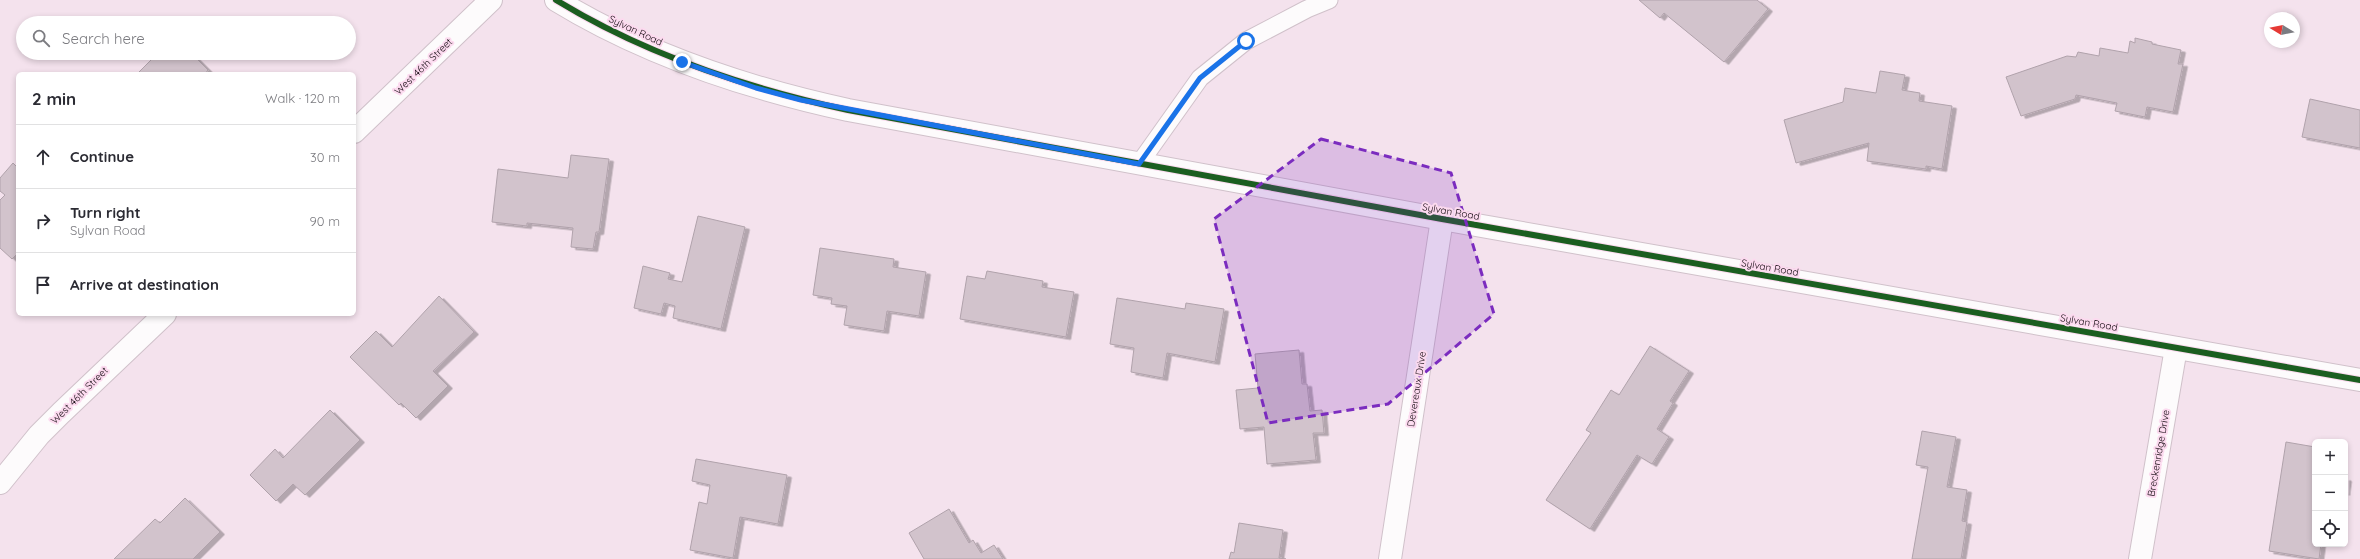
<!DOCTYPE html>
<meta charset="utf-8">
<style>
:root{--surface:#fff;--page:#f2f2f3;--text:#2b2b33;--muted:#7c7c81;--line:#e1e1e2}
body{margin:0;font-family:Quicksand,sans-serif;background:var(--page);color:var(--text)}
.controls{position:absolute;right:12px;bottom:12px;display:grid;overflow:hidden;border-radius:6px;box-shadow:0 2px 6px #0003}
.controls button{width:36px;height:36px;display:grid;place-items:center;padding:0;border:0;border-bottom:1px solid var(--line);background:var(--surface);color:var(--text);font:20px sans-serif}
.compass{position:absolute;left:2264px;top:12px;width:36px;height:36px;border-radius:50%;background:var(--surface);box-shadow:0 2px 6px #0003;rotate:280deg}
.stop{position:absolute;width:12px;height:12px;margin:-9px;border:3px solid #1a73e8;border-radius:50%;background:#fff}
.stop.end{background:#1a73e8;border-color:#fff;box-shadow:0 1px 4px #0008}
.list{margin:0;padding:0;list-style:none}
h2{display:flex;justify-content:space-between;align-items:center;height:52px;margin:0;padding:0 16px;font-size:17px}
h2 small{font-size:13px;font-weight:400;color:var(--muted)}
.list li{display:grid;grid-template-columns:26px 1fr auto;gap:12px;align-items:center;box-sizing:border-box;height:64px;padding:0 16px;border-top:1px solid var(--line)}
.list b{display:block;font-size:15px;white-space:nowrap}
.list p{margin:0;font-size:13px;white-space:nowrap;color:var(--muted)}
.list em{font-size:13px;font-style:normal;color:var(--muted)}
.icon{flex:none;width:22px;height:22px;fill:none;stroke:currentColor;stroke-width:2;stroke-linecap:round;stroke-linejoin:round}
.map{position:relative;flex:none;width:2360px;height:559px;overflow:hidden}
.search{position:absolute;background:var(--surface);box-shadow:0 2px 6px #0003;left:16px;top:16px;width:340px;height:44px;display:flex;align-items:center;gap:10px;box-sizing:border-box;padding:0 14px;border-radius:22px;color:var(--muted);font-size:15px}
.panel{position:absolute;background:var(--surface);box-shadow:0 2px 6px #0003;left:16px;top:72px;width:340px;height:244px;border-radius:6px}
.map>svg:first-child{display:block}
.building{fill:#d2c3cc;stroke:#b0a2ab;filter:url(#shadow)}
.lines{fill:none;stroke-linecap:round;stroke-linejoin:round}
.service-casing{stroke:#d0c1ca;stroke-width:19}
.minor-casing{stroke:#d0c1ca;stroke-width:24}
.service{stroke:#fdfbfc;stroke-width:17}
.minor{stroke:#fdfbfc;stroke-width:22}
.cycleway-casing{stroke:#fcdaef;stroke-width:8}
.cycleway{stroke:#1b5e20;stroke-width:6}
.route{stroke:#1a73e8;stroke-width:5}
.marked{fill:#7b2cbf;fill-opacity:0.2;stroke:#7b2cbf;stroke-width:3;stroke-dasharray:8 5;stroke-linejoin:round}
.labels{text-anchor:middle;stroke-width:4;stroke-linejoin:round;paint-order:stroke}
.street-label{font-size:10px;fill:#150b12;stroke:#fcdaef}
</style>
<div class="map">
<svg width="2360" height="559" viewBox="0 0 2360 559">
<defs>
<filter id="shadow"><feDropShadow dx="4.5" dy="2.5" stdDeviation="0" flood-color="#0004"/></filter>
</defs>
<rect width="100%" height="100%" fill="#f4e2ed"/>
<g class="building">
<path d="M1639,0H1757L1768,9L1724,62L1664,13L1660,18Z"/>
<path d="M2135,38L2152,42V44L2181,50L2178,64H2183L2173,112L2147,107L2145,117L2115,111L2117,103L2076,95L2075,99L2021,116L2006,77L2067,56L2076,57L2078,52L2099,56L2100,48L2128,53L2130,41L2135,43Z"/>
<path d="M158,53H191L208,70L205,74H137Z"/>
<path d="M1880,71L1905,75L1902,90L1920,93L1919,101L1952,106L1942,169L1926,166V169L1867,161L1869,143L1796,163L1784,120L1843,102L1845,88L1876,93Z"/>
<path d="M2310,99L2360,110V148L2302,137Z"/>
<path d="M571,155L609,159L599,232H596L593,249L571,247L573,228L527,223V226L492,222L498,169L568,178Z"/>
<path d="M13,163L18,168V253L12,259L0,248V200L5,195L0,191V178Z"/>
<path d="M698,216L745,227L721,329L673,318L675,306L664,303L661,314L634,308L643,266L670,273L668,279L682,282Z"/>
<path d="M820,248L894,259L893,267L926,272L919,316L887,311L884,331L844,325L847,306L831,304L832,298L813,295Z"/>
<path d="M987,271L1043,281L1042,287L1074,292L1066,337L960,319L967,276L985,279Z"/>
<path d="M439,296L474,332L433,371L448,386L416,418L401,403L399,405L350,357L376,331L392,347Z"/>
<path d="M1117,298L1185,309L1186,303L1224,309L1215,362L1167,353L1163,378L1131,372L1134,348L1110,344Z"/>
<path d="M1650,346L1689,371L1670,401L1673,403L1657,429L1669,437L1652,464L1637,455L1590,529L1546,500L1591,433L1586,430L1611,390L1619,395Z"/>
<path d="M1299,350L1302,384H1307L1310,411L1322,410L1324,433H1313L1316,460L1267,464L1264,427L1240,429L1236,390L1258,388L1255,354Z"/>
<path d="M330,410L360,440L305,495L293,484L276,501L250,475L275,449L283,458Z"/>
<path d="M1922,431L1956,437L1947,487L1967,490L1962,521L1967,522L1961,559H1912L1928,467L1916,465Z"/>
<path d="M2286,442L2315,447V544H2321L2319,559L2269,551Z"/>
<path d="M696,459L787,475L778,524L740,517L733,558L690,550L699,502L707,504L710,485L692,481Z"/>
<path d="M2345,478L2347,479L2345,493Z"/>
<path d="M185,498L220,532L193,559H114L155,519L160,523Z"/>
<path d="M949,509L969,543L973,540L981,553L994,545L1003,559H924L909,533Z"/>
<path d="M1239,523L1283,530L1279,558L1286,559H1229L1231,552L1234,553Z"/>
</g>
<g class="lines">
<defs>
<path id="service" d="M1139,164L1200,78L1246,41L1307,9L1329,0"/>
<g id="minor">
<path d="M556,0C646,55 746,88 848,110L1442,219L2360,380"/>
<path d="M354,132L491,0"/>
<path d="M0,483L39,435L61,413L165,314"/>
<path d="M1390,559L1442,219"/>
<path d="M2140,559L2176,348"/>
</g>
</defs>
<use href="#service" class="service-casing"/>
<use href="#minor" class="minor-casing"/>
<use href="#service" class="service"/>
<use href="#minor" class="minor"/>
<defs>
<path id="cycleway" d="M556,0C646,55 746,88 848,110L1442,219L2360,380"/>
</defs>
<use href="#cycleway" class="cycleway-casing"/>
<use href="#cycleway" class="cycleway"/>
</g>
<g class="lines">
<path class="route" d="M682,62L756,88L801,100L1139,164L1200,78L1246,41"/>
</g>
<path class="marked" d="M1321,139L1451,173L1494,314L1388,404L1268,423L1214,219Z"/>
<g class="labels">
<g class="street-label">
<text transform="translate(636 30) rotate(25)" y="4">Sylvan Road</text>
<text transform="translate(423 66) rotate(-44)" y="4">West 46th Street</text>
<text transform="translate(1451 211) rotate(10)" y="4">Sylvan Road</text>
<text transform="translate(1770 267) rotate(10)" y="4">Sylvan Road</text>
<text transform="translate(2089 322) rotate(10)" y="4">Sylvan Road</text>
<text transform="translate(1416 389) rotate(-81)" y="4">Devereaux Drive</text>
<text transform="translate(79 395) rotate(-45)" y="4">West 46th Street</text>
<text transform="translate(2158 453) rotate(-80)" y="4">Breckenridge Drive</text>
</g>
</g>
</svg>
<div class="controls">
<button>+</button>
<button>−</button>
<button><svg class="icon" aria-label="locate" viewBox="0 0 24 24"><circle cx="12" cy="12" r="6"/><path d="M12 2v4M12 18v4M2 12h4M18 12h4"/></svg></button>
</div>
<svg class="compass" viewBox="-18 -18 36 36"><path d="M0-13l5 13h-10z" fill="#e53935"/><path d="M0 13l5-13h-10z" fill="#7c7c81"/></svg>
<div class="stop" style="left:1246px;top:41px"></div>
<div class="stop end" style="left:682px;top:62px"></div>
<div class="search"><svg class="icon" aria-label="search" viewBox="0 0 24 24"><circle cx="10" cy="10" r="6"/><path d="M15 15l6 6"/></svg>Search here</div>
<section class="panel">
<h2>2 min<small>Walk · 120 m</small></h2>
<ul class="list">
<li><svg class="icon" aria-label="ahead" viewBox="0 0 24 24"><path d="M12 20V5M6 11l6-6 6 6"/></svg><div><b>Continue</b></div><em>30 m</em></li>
<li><svg class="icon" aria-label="right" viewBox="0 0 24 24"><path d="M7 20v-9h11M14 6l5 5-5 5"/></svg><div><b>Turn right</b><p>Sylvan Road</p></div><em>90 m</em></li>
<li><svg class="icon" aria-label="arrive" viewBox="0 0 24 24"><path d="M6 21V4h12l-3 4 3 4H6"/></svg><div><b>Arrive at destination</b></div></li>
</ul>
</section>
</div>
